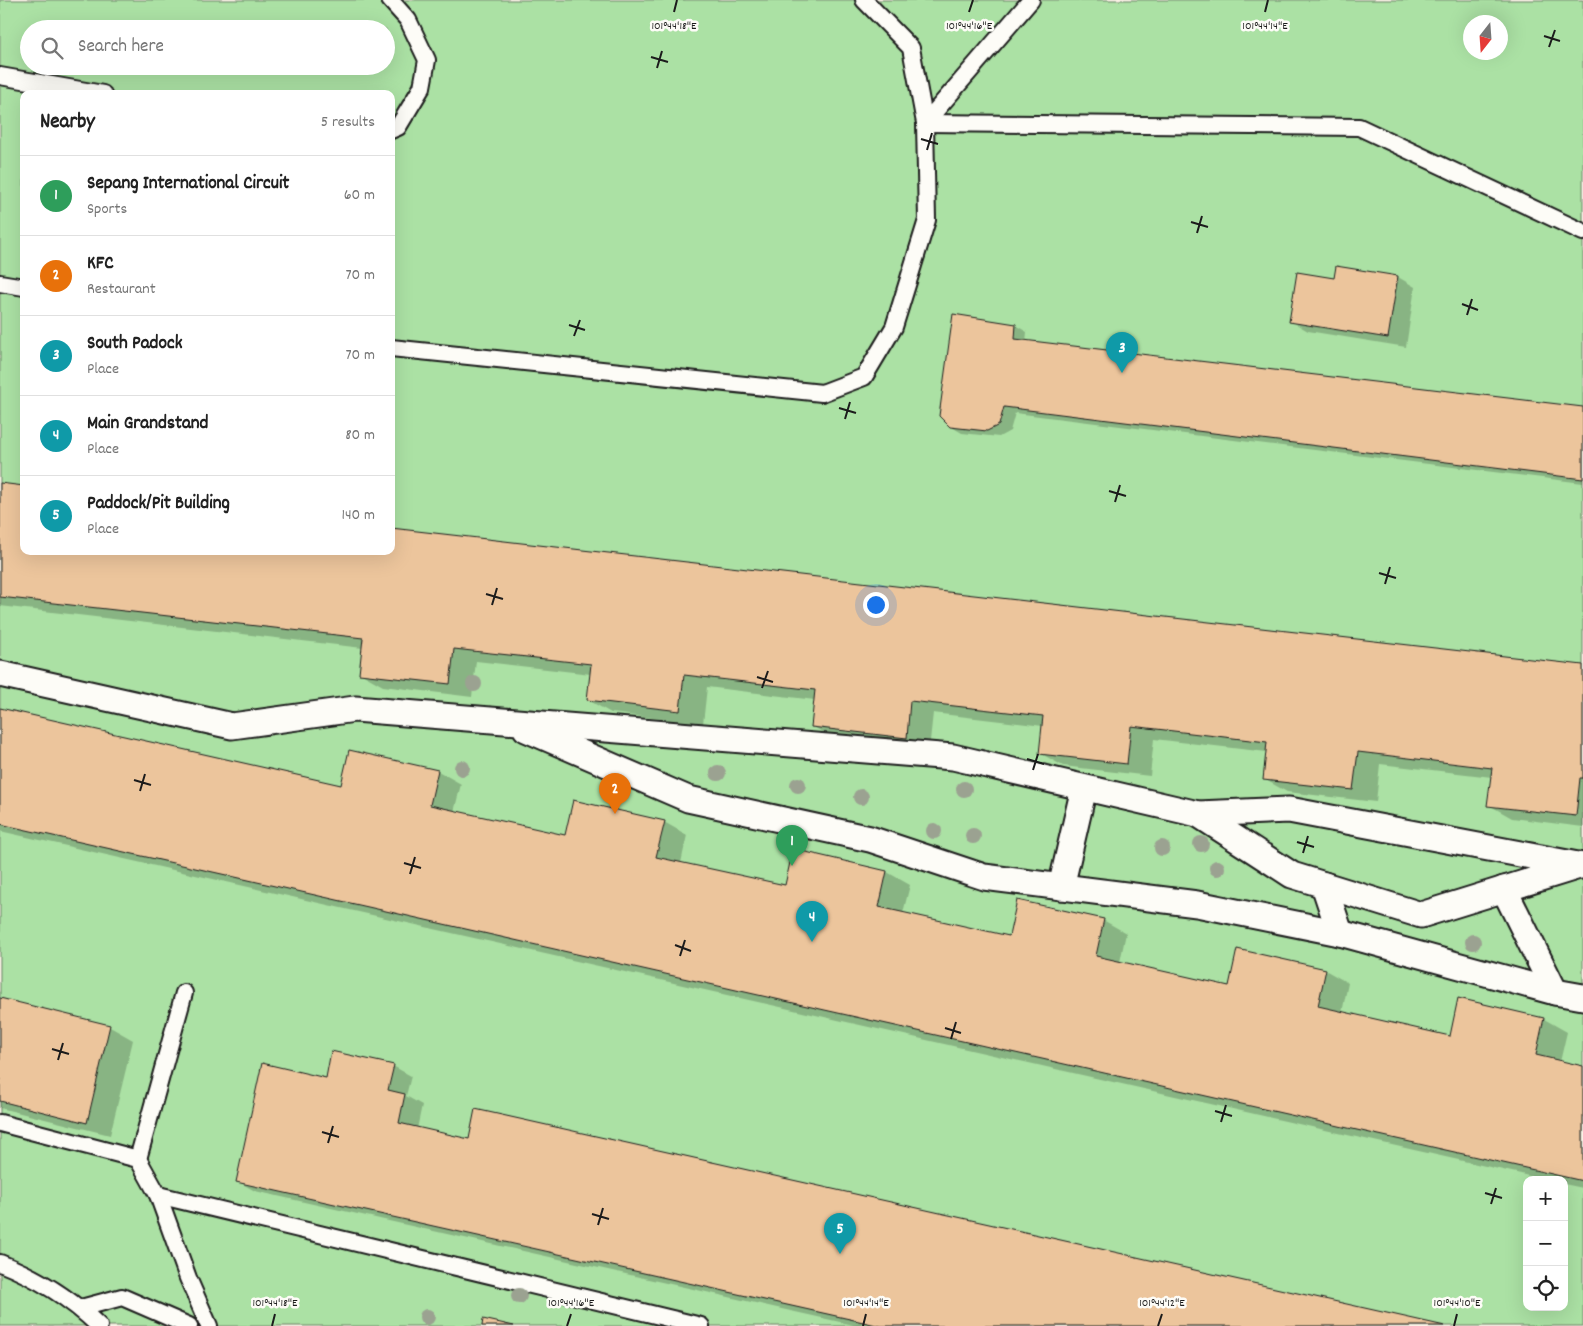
<!DOCTYPE html>
<meta charset="utf-8">
<style>
:root{--surface:#fff;--page:#f6f6f6;--text:#222;--muted:#767676;--line:#e0e0e0;--accent:#ea580c}
body{margin:0;font-family:Dekko,sans-serif;background:var(--page);color:var(--text)}
.controls{position:absolute;right:15px;bottom:15px;display:grid;overflow:hidden;border-radius:10px;box-shadow:0 5px 20px #0002}
.controls button{width:45px;height:45px;display:grid;place-items:center;padding:0;border:0;border-bottom:1px solid var(--line);background:var(--surface);color:var(--text);font:25px sans-serif}
.compass{position:absolute;left:1463px;top:15px;width:45px;height:45px;border-radius:50%;background:var(--surface);box-shadow:0 5px 20px #0002;rotate:197deg}
.you{position:absolute;left:875px;top:604px;width:18px;height:18px;margin:-12px;border:4px solid #fff;border-radius:50%;background:#1a73e8;box-shadow:0 0 0 8px #1a73e833}
.badge{display:grid;place-items:center;width:32px;height:32px;border-radius:50%;background:var(--accent);color:#fff;font-size:16px;font-weight:700}
.pin{position:absolute;translate:-50% -41px;filter:drop-shadow(0 1px 2px #0008)}
.pin::after{content:'';position:absolute;top:26px;width:18px;height:15px;background:inherit;clip-path:polygon(0 0,100% 0,50% 100%)}
.list{margin:0;padding:0;list-style:none}
h2{display:flex;justify-content:space-between;align-items:center;height:65px;margin:0;padding:0 20px;font-size:21px}
h2 small{font-size:16px;font-weight:400;color:var(--muted)}
.list li{display:grid;grid-template-columns:32px 1fr auto;gap:15px;align-items:center;box-sizing:border-box;height:80px;padding:0 20px;border-top:1px solid var(--line)}
.list b{display:block;font-size:19px;white-space:nowrap}
.list p{margin:0;font-size:16px;white-space:nowrap;color:var(--muted)}
.list em{font-size:16px;font-style:normal;color:var(--muted)}
.icon{flex:none;width:28px;height:28px;fill:none;stroke:currentColor;stroke-width:2;stroke-linecap:round;stroke-linejoin:round}
.map{position:relative;flex:none;width:1583px;height:1326px;overflow:hidden}
.search{position:absolute;background:var(--surface);box-shadow:0 5px 20px #0002;left:20px;top:20px;width:375px;height:55px;display:flex;align-items:center;gap:12px;box-sizing:border-box;padding:0 18px;border-radius:28px;color:var(--muted);font-size:19px}
.panel{position:absolute;background:var(--surface);box-shadow:0 5px 20px #0002;left:20px;top:90px;width:375px;height:465px;border-radius:10px}
.map>svg:first-child{display:block}
.green{fill:#abe1a4;stroke:#647e60;fill-rule:evenodd}
.shadow{fill:#0003}
.building{fill:#ecc59c;stroke:#1c1c1c}
.lines{fill:none;stroke-linecap:round;stroke-linejoin:round}
.service-casing{stroke:#1c1c1c;stroke-width:20}
.pedestrian-casing{stroke:#1c1c1c;stroke-width:29}
.service{stroke:#fdfcf7;stroke-width:16}
.pedestrian{stroke:#fdfcf7;stroke-width:25}
.tree{fill:#9ba291}
.ticks{fill:none;stroke:#1c1c1c;stroke-width:2}
.ticks-label{font-size:12px;text-anchor:middle;fill:#1c1c1c;stroke:#fdfcf7;stroke-width:5;stroke-linejoin:round;paint-order:stroke}
</style>
<div class="map">
<svg width="1583" height="1326" viewBox="0 0 1583 1326">
<rect width="100%" height="100%" fill="#faf1e5"/>
<filter id="ink" filterUnits="userSpaceOnUse"><feTurbulence type="fractalNoise" baseFrequency=".02" numOctaves="2"/><feDisplacementMap in="SourceGraphic" scale="10" xChannelSelector="R" yChannelSelector="G"/><feConvolveMatrix kernelMatrix="1 2 1 2 8 2 1 2 1" color-interpolation-filters="sRGB"/></filter>
<g filter="url(#ink)">
<path class="green" d="M0,0H1583V1326H0ZM1470,22H1500V52H1470ZM29,29H386V66H29ZM24,94H391V551H24ZM1527,1180H1564V1307H1527Z"/>
<g class="shadow">
<path d="M1398,277L1415,287L1406,347L1308,331L1291,321L1335,279Z"/>
<path d="M1015,325L1027,332L1026,342L1583,409V483L1015,413L1010,431L999,437L962,433L950,426Z"/>
<path d="M0,484L24,551L1583,666V827L1512,818L1489,805L1492,777L1380,764L1376,802L1287,792L1264,779L1267,752L1154,739L1150,776L1063,766L1040,753L1043,726L933,713L929,750L835,739L812,726L815,700L707,687L703,724L611,713L588,700L591,674L476,661L472,697L383,686L360,673L363,648L0,606Z"/>
<path d="M0,709L342,786L350,751L438,771L461,784L454,812L565,837L664,822L687,835L681,863L786,887L887,872L910,885L903,913L1010,937L1103,920L1126,933L1120,962L1230,987L1325,970L1348,983L1342,1013L1451,1037L1459,999L1544,1019L1567,1032L1560,1062L1583,1067V1188L1564,1184V1180H1547L0,831Z"/>
<path d="M0,1000L110,1027L133,1040L110,1135L0,1108Z"/>
<path d="M393,1066L411,1076L406,1096L422,1105L417,1129L470,1140L1439,1326H858L255,1191L237,1181L327,1079Z"/>
</g>
<g class="building">
<path d="M1336,266L1398,276L1388,338L1289,322L1297,272L1334,278Z"/>
<path d="M953,314L1016,324L1015,339L1583,407V479L1004,407L999,425L987,431L950,427L939,416Z"/>
<path d="M0,483L24,486V551H391V528L1583,665V778H1580L1576,816L1487,806L1492,768L1358,752L1353,790L1263,780L1267,742L1131,726L1127,764L1039,754L1043,716L910,701L907,738L811,727L815,690L684,675L680,711L587,700L591,664L454,649L450,684L359,674L363,638L0,597Z"/>
<path d="M0,708L341,785L349,750L438,770L430,805L565,835L573,800L665,821L656,857L785,885L793,849L887,871L879,907L1009,936L1017,900L1104,919L1096,956L1229,986L1237,949L1326,969L1318,1006L1450,1036L1458,998L1544,1018L1536,1055L1583,1066V1181L0,824Z"/>
<path d="M0,998L110,1025L87,1123L0,1101Z"/>
<path d="M331,1051L394,1065L388,1090L405,1094L399,1123L469,1139L475,1109L1445,1326H881L236,1182L262,1063L326,1078Z"/>
<path d="M483,1319L514,1326H482Z"/>
</g>
<g class="lines">
<defs>
<g id="service">
<path d="M390,0L408,20L427,60L422,87L398,127L391,130"/>
<path d="M0,76L103,94"/>
<path d="M925,123L1359,127L1583,232"/>
<path d="M925,123L1031,0"/>
<path d="M0,283L24,287"/>
<path d="M391,348L822,393L864,377L894,327L927,220L925,123L911,48L864,0"/>
<path d="M0,1123L138,1159L158,1195L188,1278L209,1326"/>
<path d="M138,1159L184,993"/>
<path d="M158,1195L701,1326"/>
<path d="M0,1263C36,1277 71,1299 99,1326"/>
<path d="M81,1308L122,1297L189,1326"/>
</g>
<g id="pedestrian">
<path d="M0,674L232,726L355,709L953,757L1198,814L1289,810L1583,866"/>
<path d="M526,729L688,799L870,839L984,877L1197,904L1340,933L1555,992L1583,997"/>
<path d="M1198,814L1292,875L1421,915L1576,867"/>
<path d="M1324,885L1340,933"/>
<path d="M1061,887L1084,788"/>
<path d="M1504,889L1555,992"/>
</g>
</defs>
<use href="#service" class="service-casing"/>
<use href="#pedestrian" class="pedestrian-casing"/>
<use href="#service" class="service"/>
<use href="#pedestrian" class="pedestrian"/>
</g>
<g class="tree">
<circle cx="474" cy="684" r="8"/>
<circle cx="462" cy="768" r="8"/>
<circle cx="718" cy="773" r="8"/>
<circle cx="798" cy="785" r="8"/>
<circle cx="964" cy="789" r="8"/>
<circle cx="861" cy="797" r="8"/>
<circle cx="934" cy="831" r="8"/>
<circle cx="973" cy="836" r="8"/>
<circle cx="1201" cy="844" r="8"/>
<circle cx="1162" cy="848" r="8"/>
<circle cx="1217" cy="868" r="8"/>
<circle cx="1473" cy="942" r="8"/>
<circle cx="519" cy="1296" r="8"/>
<circle cx="427" cy="1317" r="8"/>
</g>
</g>
<path class="ticks" d="M674,12L677,0M969,12L973,0M1265,12L1268,0M1544,36L1560,41M1549,47L1555,30M651,57L668,62M657,68L662,51M921,139L938,144M927,150L932,133M1191,222L1208,227M1197,233L1202,216M1462,304L1478,310M1467,315L1472,299M569,325L585,330M574,336L580,320M839,408L856,413M845,419L850,402M1109,491L1126,496M1115,502L1120,485M1379,573L1396,578M1385,584L1390,567M486,594L503,599M492,605L497,588M757,677L773,682M762,688L768,671M1027,759L1044,764M1033,770L1038,754M134,780L151,785M140,791L145,774M1297,842L1314,847M1303,853L1308,836M404,863L421,868M410,874L415,857M675,945L691,951M680,956L685,940M945,1028L961,1033M951,1039L956,1022M52,1049L69,1054M58,1060L63,1043M1215,1111L1232,1116M1221,1122L1226,1105M322,1132L339,1137M328,1143L333,1126M1485,1193L1502,1198M1491,1204L1496,1188M592,1214L609,1219M598,1225L603,1208M272,1326L275,1314M567,1326L571,1314M863,1326L866,1314M1158,1326L1162,1314M1454,1326L1457,1314"/>
<g class="ticks-label">
<text x="674" y="29">101°44'18"E</text>
<text x="969" y="29">101°44'16"E</text>
<text x="1265" y="29">101°44'14"E</text>
<text x="275" y="1306">101°44'18"E</text>
<text x="571" y="1306">101°44'16"E</text>
<text x="866" y="1306">101°44'14"E</text>
<text x="1162" y="1306">101°44'12"E</text>
<text x="1457" y="1306">101°44'10"E</text>
</g>
</svg>
<div class="controls">
<button>+</button>
<button>−</button>
<button><svg class="icon" aria-label="locate" viewBox="0 0 24 24"><circle cx="12" cy="12" r="6"/><path d="M12 2v4M12 18v4M2 12h4M18 12h4"/></svg></button>
</div>
<svg class="compass" viewBox="-18 -18 36 36"><path d="M0-13l5 13h-10z" fill="#e53935"/><path d="M0 13l5-13h-10z" fill="#767676"/></svg>
<div class="you"></div>
<div class="pin badge" style="left:792px;top:866px;background:#2e9e5b">1</div>
<div class="pin badge" style="left:615px;top:814px;background:#e8710a">2</div>
<div class="pin badge" style="left:1122px;top:373px;background:#0f9aa8">3</div>
<div class="pin badge" style="left:812px;top:942px;background:#0f9aa8">4</div>
<div class="pin badge" style="left:840px;top:1254px;background:#0f9aa8">5</div>
<div class="search"><svg class="icon" aria-label="search" viewBox="0 0 24 24"><circle cx="10" cy="10" r="6"/><path d="M15 15l6 6"/></svg>Search here</div>
<section class="panel">
<h2>Nearby<small>5 results</small></h2>
<ul class="list">
<li><span class="badge" style="background:#2e9e5b">1</span><div><b>Sepang International Circuit</b><p>Sports</p></div><em>60 m</em></li>
<li><span class="badge" style="background:#e8710a">2</span><div><b>KFC</b><p>Restaurant</p></div><em>70 m</em></li>
<li><span class="badge" style="background:#0f9aa8">3</span><div><b>South Padock</b><p>Place</p></div><em>70 m</em></li>
<li><span class="badge" style="background:#0f9aa8">4</span><div><b>Main Grandstand</b><p>Place</p></div><em>80 m</em></li>
<li><span class="badge" style="background:#0f9aa8">5</span><div><b>Paddock/Pit Building</b><p>Place</p></div><em>140 m</em></li>
</ul>
</section>
</div>
